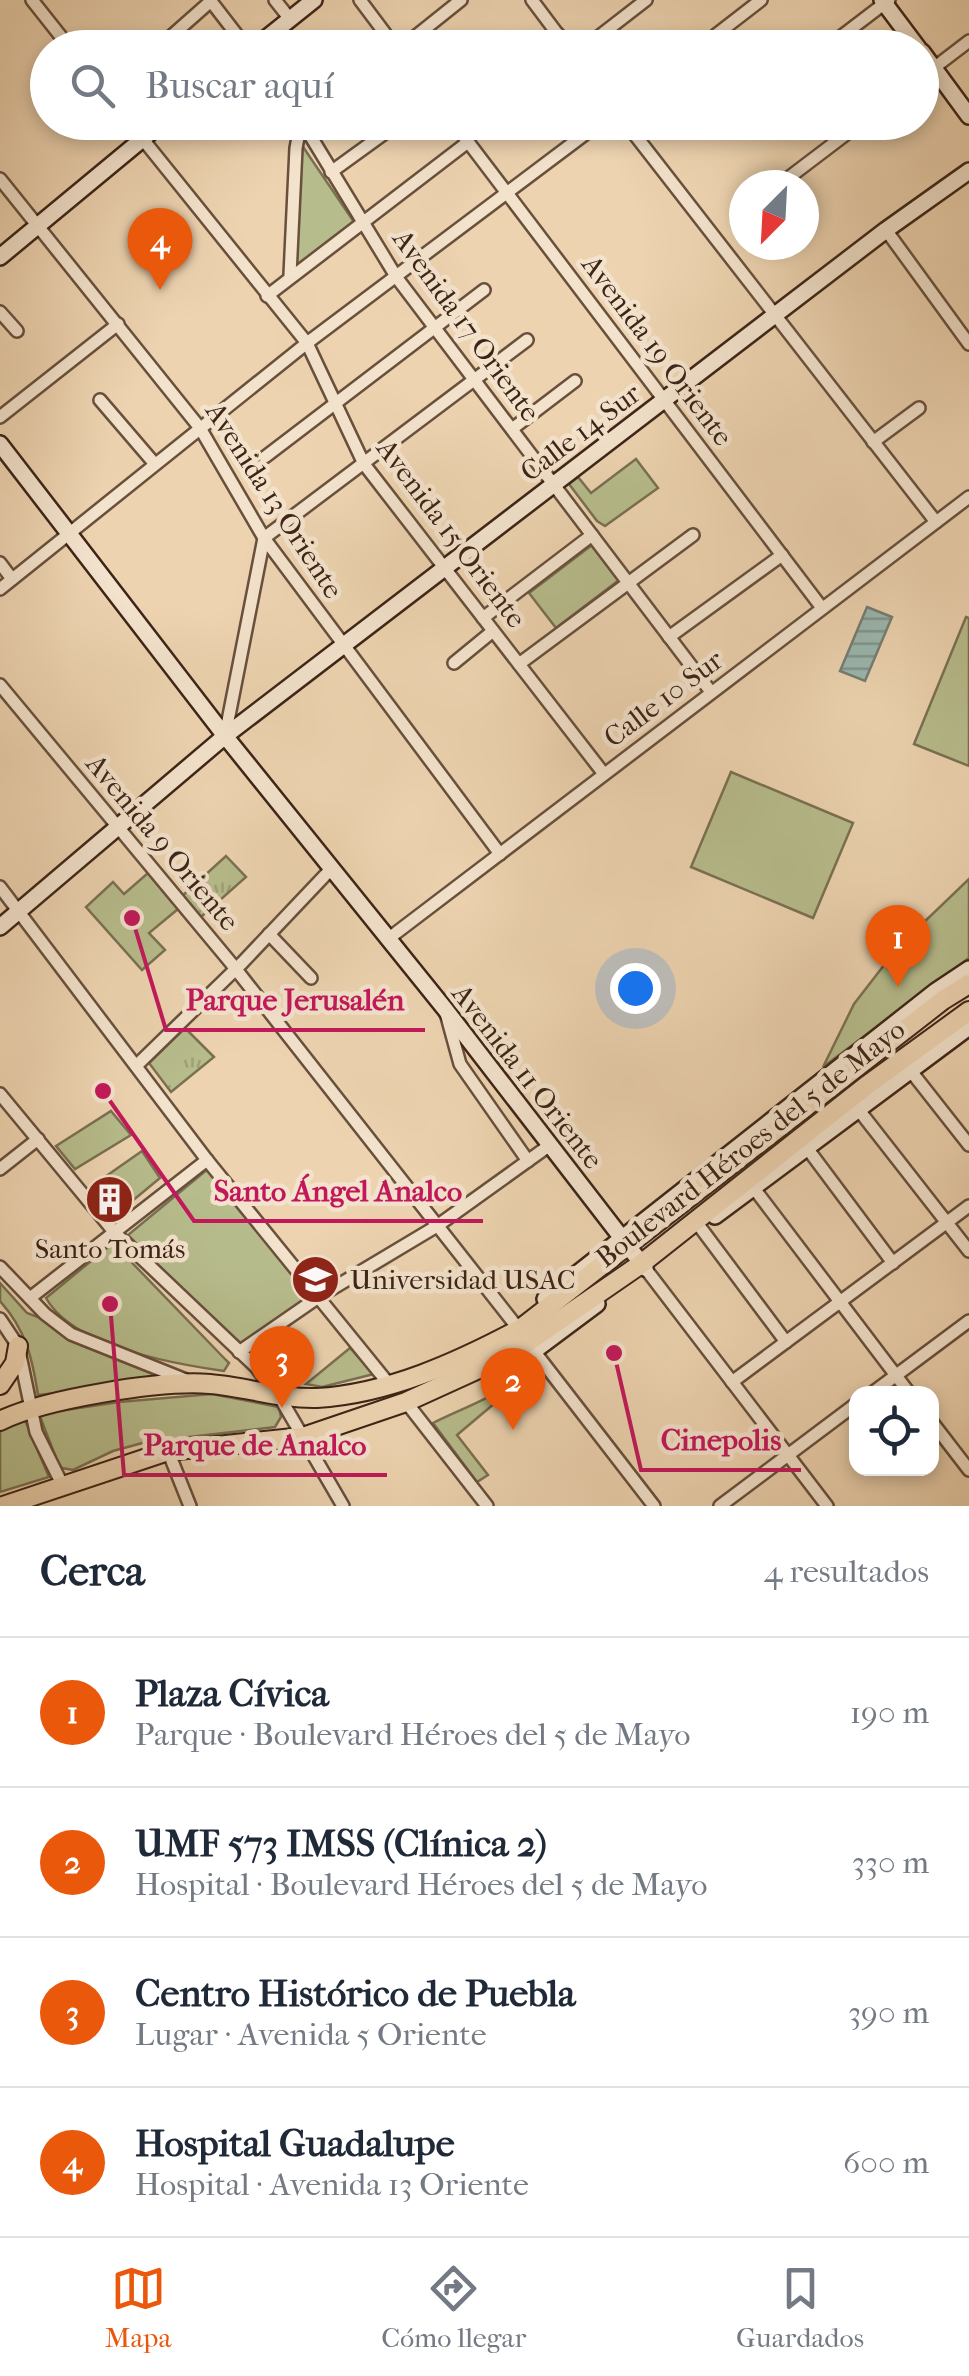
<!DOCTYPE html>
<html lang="es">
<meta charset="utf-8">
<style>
:root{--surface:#fff;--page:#f6f6f7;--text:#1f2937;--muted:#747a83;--line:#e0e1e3;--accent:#ea580c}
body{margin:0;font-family:"IM FELL French Canon",serif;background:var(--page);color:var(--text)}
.controls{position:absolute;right:30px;bottom:30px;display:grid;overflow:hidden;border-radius:20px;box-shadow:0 5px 15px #0003}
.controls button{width:90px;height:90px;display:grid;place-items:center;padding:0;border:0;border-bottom:2px solid var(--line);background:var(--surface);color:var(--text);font:50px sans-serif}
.compass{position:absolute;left:729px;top:170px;width:90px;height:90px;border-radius:50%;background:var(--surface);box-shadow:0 5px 15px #0003;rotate:204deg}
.you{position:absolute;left:635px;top:988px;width:35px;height:35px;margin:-25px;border:8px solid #fff;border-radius:50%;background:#1a73e8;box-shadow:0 0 0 15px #1a73e833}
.badge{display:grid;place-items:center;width:65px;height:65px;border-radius:50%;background:var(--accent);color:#fff;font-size:32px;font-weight:700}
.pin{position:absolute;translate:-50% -82px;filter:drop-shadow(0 2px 5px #0008)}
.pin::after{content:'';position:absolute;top:52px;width:35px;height:30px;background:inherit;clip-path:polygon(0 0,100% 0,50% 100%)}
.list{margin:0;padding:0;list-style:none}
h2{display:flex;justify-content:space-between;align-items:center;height:130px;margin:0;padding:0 40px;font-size:42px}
h2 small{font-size:32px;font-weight:400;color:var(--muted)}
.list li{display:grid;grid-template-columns:65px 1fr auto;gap:30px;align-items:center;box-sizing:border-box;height:150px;padding:0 40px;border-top:2px solid var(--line)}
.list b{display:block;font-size:38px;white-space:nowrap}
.list p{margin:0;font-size:32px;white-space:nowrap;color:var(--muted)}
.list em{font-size:32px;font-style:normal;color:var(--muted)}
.icon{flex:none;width:55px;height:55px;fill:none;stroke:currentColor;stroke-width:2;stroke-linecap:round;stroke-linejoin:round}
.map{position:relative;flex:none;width:969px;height:1506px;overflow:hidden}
.search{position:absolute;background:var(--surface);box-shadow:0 5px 15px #0003;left:30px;right:30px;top:30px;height:110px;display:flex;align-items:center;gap:25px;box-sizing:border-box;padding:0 35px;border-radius:55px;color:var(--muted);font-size:38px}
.sheet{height:730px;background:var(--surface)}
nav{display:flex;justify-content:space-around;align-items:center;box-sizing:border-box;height:140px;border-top:2px solid var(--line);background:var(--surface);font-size:28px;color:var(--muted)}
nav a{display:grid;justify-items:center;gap:5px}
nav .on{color:var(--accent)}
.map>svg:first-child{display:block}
.grass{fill:url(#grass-tufts);stroke:#7a7052;stroke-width:2.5}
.green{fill:#b7bc8c;stroke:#7a7052;stroke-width:2.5}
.water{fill:url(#water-rules);stroke:#747c73;stroke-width:2.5}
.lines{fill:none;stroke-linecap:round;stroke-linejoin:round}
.street-casing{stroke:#68503d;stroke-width:16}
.secondary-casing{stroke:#3c2417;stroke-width:20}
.primary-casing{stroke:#3c2417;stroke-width:22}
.street{stroke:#f3e2cc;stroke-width:11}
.secondary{stroke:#f3e2cc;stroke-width:15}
.primary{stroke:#edd3b0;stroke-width:18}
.labels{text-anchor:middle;stroke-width:9;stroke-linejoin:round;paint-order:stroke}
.street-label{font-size:28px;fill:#3c2417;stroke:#f3e2cc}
.poi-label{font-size:28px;fill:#3c2417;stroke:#f3e2cc}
.leader{fill:none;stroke:#c2185b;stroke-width:4}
.callout-dot{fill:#c2185b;stroke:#f3e2cc;stroke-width:4}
.callout-label{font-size:30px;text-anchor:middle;font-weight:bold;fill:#c2185b;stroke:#f3e2cc;stroke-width:9;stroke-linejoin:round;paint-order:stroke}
</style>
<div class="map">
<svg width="969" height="1506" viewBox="0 0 969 1506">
<defs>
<pattern id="grass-tufts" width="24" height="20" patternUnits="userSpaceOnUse" patternTransform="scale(2.5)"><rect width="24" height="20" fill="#b7bc8c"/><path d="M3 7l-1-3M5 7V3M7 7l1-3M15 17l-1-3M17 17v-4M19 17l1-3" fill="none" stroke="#9ea178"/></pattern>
<pattern id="water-rules" width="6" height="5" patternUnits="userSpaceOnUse" patternTransform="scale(2.5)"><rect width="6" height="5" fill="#9ab7b0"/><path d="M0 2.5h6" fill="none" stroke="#7f958e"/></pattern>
</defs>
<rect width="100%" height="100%" fill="#edd3b0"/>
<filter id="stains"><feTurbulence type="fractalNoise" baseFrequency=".002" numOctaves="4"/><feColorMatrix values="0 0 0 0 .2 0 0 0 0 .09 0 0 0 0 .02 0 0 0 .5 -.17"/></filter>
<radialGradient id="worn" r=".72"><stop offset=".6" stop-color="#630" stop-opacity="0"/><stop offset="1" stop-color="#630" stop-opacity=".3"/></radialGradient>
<g class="grass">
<path d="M226,856L246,877L201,917L182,896Z"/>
<path d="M185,1028L214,1057L171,1092L149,1063Z"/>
</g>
<g class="green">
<path d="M299,141L354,222L296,269Z"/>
<path d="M636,459L658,488L605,526L597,521L569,484L578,477L591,493Z"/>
<path d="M592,545L619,580L556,628L529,593Z"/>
<path d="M966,617L969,618V766L914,744Z"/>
<path d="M731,772L853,823L813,918L691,867Z"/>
<path d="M148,873L178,909L149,933L165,950L142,970L86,907L113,882L124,894Z"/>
<path d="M969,879V958L823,1067L854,1004L898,947Z"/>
<path d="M111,1111L131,1135L75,1169L56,1146Z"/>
<path d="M142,1151L160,1178L125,1207L102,1179Z"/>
<path d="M209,1168L314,1295L238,1347L128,1235Z"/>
<path d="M113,1243L223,1357L229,1363L224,1371C174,1364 73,1346 46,1298Z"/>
<path d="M0,1283L27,1313L48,1321L86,1347L177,1380L38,1395C32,1357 26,1330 0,1301Z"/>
<path d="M350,1348L374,1374L322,1387L306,1384Z"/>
<path d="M517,1379L529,1394L514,1407L507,1400L495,1403L457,1435L488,1475L477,1482L433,1423C461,1409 493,1398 517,1379Z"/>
<path d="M212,1394L279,1407L281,1417L275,1427L146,1442L113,1451L73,1470L62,1468L58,1463L39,1414L119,1402Z"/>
<path d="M24,1418L49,1477L0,1492V1430Z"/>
</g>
<path class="water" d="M867,607L892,617L865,681L840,671Z"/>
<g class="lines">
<defs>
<g id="street">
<path d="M32,0L70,48"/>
<path d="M210,0L247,48"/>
<path d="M275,0L290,19"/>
<path d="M360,0L396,48"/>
<path d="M532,0L568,48"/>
<path d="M168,39L211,1"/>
<path d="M401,48L461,0"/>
<path d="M540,48L558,34"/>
<path d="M584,48L646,0"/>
<path d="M699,48L761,0"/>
<path d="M826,48L889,0"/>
<path d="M922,77L969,41"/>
<path d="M129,122L307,343L364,464L604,774"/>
<path d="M302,122L397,278L711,692"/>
<path d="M453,122L822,608"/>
<path d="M625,122L936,522"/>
<path d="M331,172L400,122"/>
<path d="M0,179L200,428L264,538L500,854"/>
<path d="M779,185L862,122"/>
<path d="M886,230L969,344"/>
<path d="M290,275L296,148L301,122"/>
<path d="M267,296L468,142"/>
<path d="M0,312L17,331"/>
<path d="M100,400L154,463"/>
<path d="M0,417L118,324"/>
<path d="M512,429L575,381"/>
<path d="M873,442L919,408"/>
<path d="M265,457L484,290"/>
<path d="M0,563L12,579"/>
<path d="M0,589L307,343L601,122"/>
<path d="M483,618L592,535"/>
<path d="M669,637L782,555"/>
<path d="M454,663L493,631"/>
<path d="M519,664L693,535"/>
<path d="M0,685L231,963L521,1332"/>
<path d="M225,736L264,538L527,340"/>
<path d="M0,887L207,1160L388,1383"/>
<path d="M269,934L311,978"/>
<path d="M388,939L969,497"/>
<path d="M446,1013L460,1064L528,1161"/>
<path d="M137,1065L242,963L331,869"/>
<path d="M910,1070L969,1145"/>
<path d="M0,1094L115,1233L256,1367L282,1401L343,1506"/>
<path d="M858,1109L969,1251"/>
<path d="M807,1148L893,1263"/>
<path d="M0,1169L38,1139"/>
<path d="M753,1187L910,1394"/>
<path d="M700,1227L786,1342"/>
<path d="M0,1267L45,1314L71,1334L186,1380"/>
<path d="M645,1268L827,1506"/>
<path d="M30,1298L207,1160"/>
<path d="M0,1319L18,1346L36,1432L62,1484"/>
<path d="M531,1347L654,1506"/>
<path d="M239,1352L320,1296L437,1226L550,1145"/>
<path d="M732,1382L969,1206"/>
<path d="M871,1394L969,1321"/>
<path d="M406,1402L487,1506"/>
<path d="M932,1422L969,1470"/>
<path d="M168,1451L190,1506"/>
<path d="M720,1506L856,1404"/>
</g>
<g id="secondary">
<path d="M882,0L918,48"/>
<path d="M254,48L314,0"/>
<path d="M922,52L969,116"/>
<path d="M0,257L163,122"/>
<path d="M0,444L225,736L445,1009L645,1268"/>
<path d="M0,927L225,736L886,230L969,171"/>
<path d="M715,1216L969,1027"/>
<path d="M545,1299L936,991L969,969"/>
<path d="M508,1363L534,1351L597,1304"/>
</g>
<g id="primary">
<path d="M0,1385L15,1363L18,1346"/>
<path d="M0,1421C44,1399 161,1380 210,1384C246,1387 281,1399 317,1398C388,1394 458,1362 520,1329L943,1000L969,984"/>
<path d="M3,1506L168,1451L303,1437L406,1402L509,1355L641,1264L866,1086L969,1011"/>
</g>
</defs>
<use href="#street" class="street-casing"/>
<use href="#secondary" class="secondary-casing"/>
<use href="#primary" class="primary-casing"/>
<use href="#street" class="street"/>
<use href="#secondary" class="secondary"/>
<use href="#primary" class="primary"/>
</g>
<defs>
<symbol id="building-disc" viewBox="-11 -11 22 22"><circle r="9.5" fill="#8f2418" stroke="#f3e2cc"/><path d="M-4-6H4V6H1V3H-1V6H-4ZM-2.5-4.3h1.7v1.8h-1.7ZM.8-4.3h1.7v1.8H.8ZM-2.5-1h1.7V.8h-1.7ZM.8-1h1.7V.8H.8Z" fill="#fff"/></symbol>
<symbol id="university-disc" viewBox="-11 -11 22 22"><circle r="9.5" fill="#8f2418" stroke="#f3e2cc"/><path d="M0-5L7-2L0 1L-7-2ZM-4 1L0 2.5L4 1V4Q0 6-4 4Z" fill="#fff"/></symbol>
</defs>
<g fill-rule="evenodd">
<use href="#building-disc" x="82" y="1172" width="55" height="55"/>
<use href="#university-disc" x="288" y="1252" width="55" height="55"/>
</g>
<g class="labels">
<g class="street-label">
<text transform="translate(467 325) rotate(54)" y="10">Avenida 17 Oriente</text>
<text transform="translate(658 350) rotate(53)" y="10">Avenida 19 Oriente</text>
<text transform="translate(580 432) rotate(-37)" y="10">Calle 14 Sur</text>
<text transform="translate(275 500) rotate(57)" y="10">Avenida 13 Oriente</text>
<text transform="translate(452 533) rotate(53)" y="10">Avenida 15 Oriente</text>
<text transform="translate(663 698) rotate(-37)" y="10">Calle 10 Sur</text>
<text transform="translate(163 842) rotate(50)" y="10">Avenida 9 Oriente</text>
<text transform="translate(528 1076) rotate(52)" y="10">Avenida 11 Oriente</text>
<text transform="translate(750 1143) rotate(-38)" y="10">Boulevard Héroes del 5 de Mayo</text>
</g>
<g class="poi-label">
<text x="110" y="1258">Santo Tomás</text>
<text x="350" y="1289" text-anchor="start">Universidad USAC</text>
</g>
</g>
<path class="leader" d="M132 918L166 1030H425M103 1091L194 1221H483M614 1353L641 1470H801M110 1304L124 1475H387"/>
<g class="callout-dot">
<circle cx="132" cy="918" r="10"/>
<circle cx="103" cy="1091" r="10"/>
<circle cx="614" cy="1353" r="10"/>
<circle cx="110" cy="1304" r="10"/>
</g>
<g class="callout-label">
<text x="295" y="1010">Parque Jerusalén</text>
<text x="338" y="1201">Santo Ángel Analco</text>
<text x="721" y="1450">Cinepolis</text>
<text x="255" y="1455">Parque de Analco</text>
</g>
<rect width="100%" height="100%" filter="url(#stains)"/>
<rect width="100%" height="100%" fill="url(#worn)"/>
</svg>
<div class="controls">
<button><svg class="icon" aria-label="locate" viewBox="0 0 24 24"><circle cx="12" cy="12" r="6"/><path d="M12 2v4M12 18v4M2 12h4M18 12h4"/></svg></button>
</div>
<svg class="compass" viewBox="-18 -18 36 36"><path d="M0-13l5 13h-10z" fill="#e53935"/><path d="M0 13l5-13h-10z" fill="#747a83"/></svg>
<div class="you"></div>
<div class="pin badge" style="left:898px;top:987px">1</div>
<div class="pin badge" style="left:513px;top:1430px">2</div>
<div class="pin badge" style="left:282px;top:1408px">3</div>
<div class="pin badge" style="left:160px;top:290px">4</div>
<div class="search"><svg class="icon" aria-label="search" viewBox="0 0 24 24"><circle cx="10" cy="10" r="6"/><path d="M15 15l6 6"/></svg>Buscar aquí</div>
</div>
<section class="sheet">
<h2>Cerca<small>4 resultados</small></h2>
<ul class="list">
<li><span class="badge">1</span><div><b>Plaza Cívica</b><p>Parque · Boulevard Héroes del 5 de Mayo</p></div><em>190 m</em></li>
<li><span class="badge">2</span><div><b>UMF 573 IMSS (Clínica 2)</b><p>Hospital · Boulevard Héroes del 5 de Mayo</p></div><em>330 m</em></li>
<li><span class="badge">3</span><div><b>Centro Histórico de Puebla</b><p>Lugar · Avenida 5 Oriente</p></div><em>390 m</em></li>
<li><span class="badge">4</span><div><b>Hospital Guadalupe</b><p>Hospital · Avenida 13 Oriente</p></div><em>600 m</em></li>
</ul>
</section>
<nav>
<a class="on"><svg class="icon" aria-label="map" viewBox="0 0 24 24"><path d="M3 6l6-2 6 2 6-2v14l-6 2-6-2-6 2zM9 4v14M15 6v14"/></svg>Mapa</a>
<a><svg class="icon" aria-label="directions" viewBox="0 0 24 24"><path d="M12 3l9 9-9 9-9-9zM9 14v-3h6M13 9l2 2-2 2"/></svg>Cómo llegar</a>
<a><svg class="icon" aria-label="saved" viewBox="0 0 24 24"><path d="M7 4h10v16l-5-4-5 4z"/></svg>Guardados</a>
</nav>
